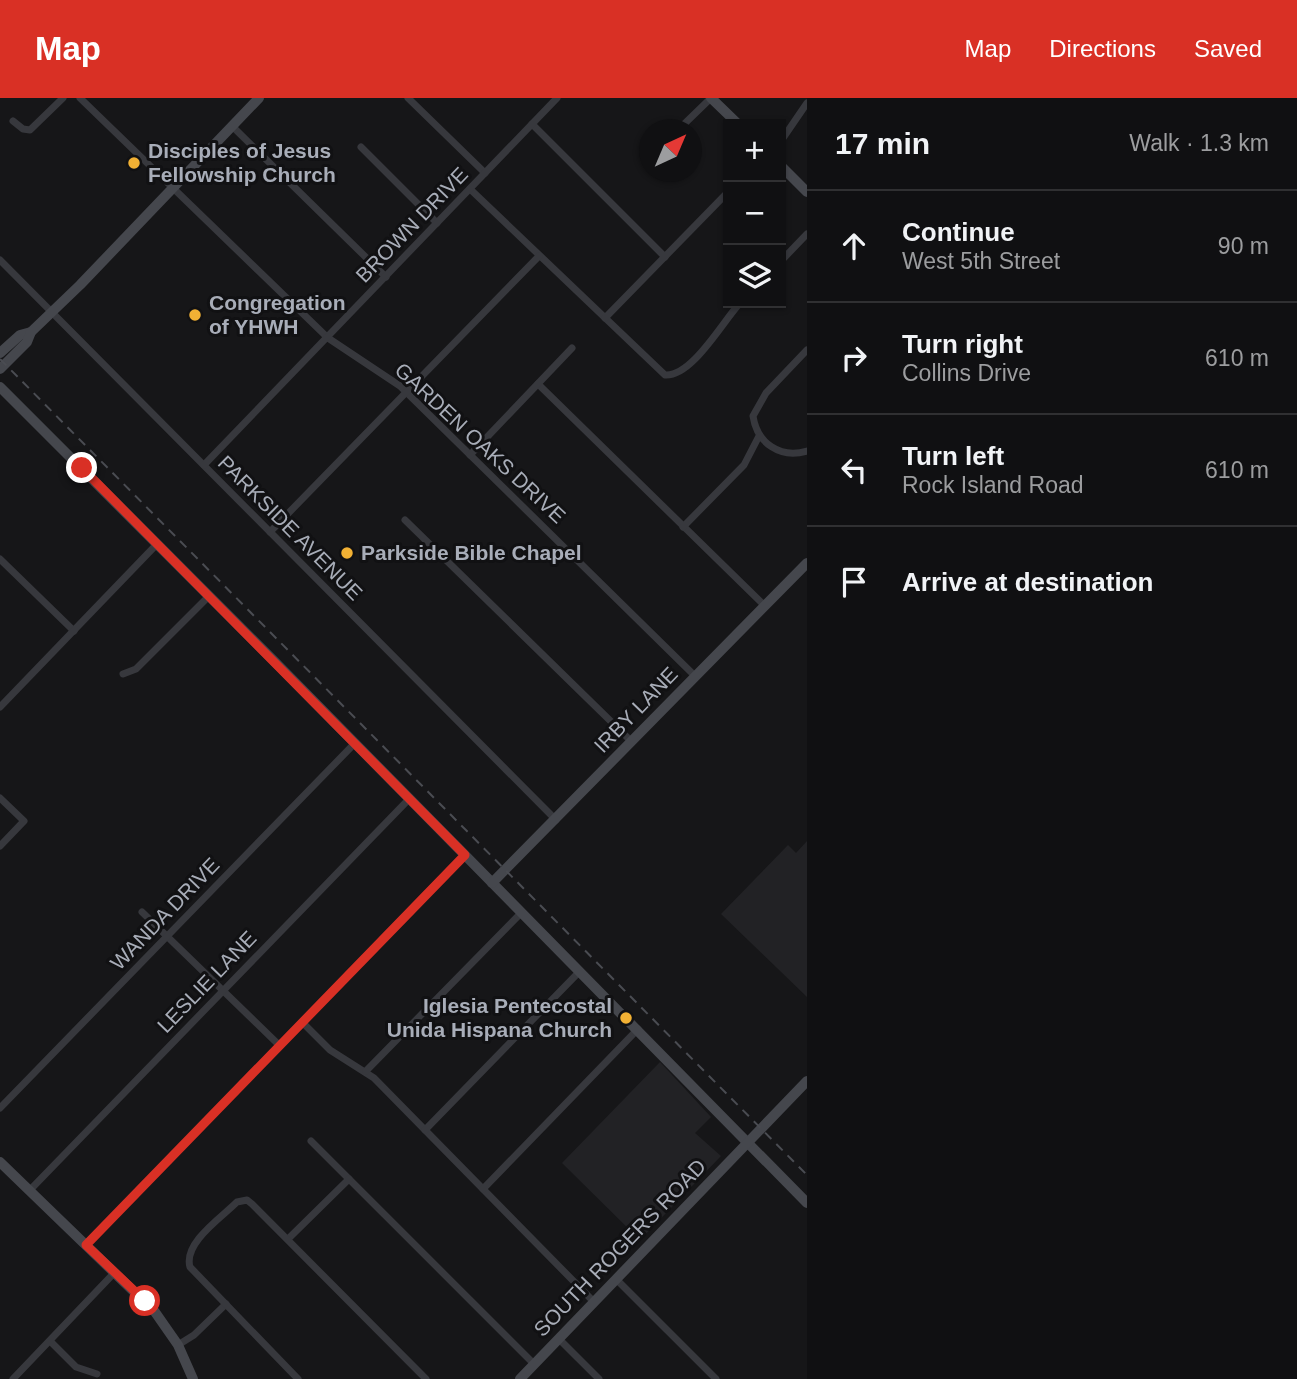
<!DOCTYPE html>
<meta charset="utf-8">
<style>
:root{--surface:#101012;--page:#1e1e20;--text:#f1f3f6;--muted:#9c9d9f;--line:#303032;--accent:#d93025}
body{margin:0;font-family:Helvetica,sans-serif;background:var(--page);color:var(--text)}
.controls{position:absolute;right:21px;top:21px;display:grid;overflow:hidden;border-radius:0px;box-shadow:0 2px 5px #0004}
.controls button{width:63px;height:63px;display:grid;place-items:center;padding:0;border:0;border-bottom:2px solid var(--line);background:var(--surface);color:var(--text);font:35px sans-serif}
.compass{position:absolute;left:639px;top:21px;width:63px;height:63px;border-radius:50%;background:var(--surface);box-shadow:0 2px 5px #0004;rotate:44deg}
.stop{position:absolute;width:21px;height:21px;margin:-16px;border:5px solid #d93025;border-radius:50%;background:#fff}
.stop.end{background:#d93025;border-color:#fff;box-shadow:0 2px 7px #0008}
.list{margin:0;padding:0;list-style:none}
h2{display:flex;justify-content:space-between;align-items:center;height:91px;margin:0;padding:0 28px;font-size:30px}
h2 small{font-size:23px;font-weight:400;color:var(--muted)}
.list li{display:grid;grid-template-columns:46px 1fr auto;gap:21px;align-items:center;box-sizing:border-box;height:112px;padding:0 28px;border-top:2px solid var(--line)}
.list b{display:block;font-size:26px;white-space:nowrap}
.list p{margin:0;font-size:23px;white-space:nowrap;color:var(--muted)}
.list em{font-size:23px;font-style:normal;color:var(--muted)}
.icon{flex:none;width:38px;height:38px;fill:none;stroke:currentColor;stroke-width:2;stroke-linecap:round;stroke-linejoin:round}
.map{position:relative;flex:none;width:807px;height:1281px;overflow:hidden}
header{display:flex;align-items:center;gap:42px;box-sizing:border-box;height:98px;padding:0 35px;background:var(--accent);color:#fff}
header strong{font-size:33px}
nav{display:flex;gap:38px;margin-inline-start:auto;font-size:24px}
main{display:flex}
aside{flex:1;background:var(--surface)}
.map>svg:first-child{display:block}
.built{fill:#222225}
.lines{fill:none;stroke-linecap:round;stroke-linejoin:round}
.street{stroke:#37383d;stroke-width:7}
.secondary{stroke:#45474d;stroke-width:10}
.rail{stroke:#4a4c52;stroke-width:2;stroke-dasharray:9 7;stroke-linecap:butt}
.route{stroke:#d93025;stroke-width:9}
.poi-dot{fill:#f2b134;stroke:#111113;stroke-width:2.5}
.labels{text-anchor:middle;stroke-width:6;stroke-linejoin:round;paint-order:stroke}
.poi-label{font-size:21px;font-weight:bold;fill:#a8adb8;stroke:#111113;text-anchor:start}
.street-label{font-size:21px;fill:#a8adb8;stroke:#111113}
</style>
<header>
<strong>Map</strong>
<nav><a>Map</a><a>Directions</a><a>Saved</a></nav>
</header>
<main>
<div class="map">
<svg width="807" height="1281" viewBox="0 0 807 1281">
<rect width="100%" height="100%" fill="#161618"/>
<g class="built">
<path d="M807,743V899L721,816L788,747L796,755Z"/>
<path d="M660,964L711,1019L695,1035L721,1058L640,1142L562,1065Z"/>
</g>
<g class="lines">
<g class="street">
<path d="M80,0L328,240L400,288L696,579"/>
<path d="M408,0L485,75"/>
<path d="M13,23L23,31L30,32L63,0"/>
<path d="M532,26L665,159"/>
<path d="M232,28L386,179"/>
<path d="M678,32L711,0"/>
<path d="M781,43L807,5"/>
<path d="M361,49L437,125"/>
<path d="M470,91L665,277C692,279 723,223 740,205"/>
<path d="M0,162L556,722"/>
<path d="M781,163L807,136"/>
<path d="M605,220L728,94"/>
<path d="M807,252L766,295L753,318C757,345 780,361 807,353"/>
<path d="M538,286L765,508"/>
<path d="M470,357L572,250"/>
<path d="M204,367L557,0"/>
<path d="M405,422L632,644"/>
<path d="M683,429L744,367L759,338"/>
<path d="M270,434L539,158"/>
<path d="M0,461L74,533"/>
<path d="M123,576L136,571L209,498"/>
<path d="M0,609L157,446"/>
<path d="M0,700L24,723L0,748"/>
<path d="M142,814L279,947"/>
<path d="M302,924L330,952L374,980L594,1204"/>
<path d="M366,973L522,814"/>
<path d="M0,1010L355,645"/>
<path d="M425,1032L580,873"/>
<path d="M311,1043L534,1266"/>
<path d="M483,1091L638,931"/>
<path d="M30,1092L410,700"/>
<path d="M288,1141L349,1081"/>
<path d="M86,1147L465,756"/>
<path d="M616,1181L716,1281"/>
<path d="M559,1241L599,1281"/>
<path d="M50,1243L76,1269L97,1276"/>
<path d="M178,1247L194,1237L226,1206"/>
<path d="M13,1281L115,1174"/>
<path d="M298,1281L190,1169C183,1145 222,1119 237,1104L247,1102L252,1106L426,1281"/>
</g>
<g class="secondary">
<path d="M711,0L738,26"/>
<path d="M781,68L807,94"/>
<path d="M0,255L20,237L31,234"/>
<path d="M0,271L27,244L31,234L80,187L259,0"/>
<path d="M0,289L275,564L807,1105"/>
<path d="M492,785L807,465"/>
<path d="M0,1064L155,1214L178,1247L193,1281"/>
<path d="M520,1281L807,983"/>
</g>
<path class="rail" d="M0,261L807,1077"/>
</g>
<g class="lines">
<path class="route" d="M82,370L465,757L86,1147L145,1203"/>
</g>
<g class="poi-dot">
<circle cx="134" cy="65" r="7"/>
<circle cx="195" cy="217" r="7"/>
<circle cx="347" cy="455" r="7"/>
<circle cx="626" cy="920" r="7"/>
</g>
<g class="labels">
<g class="poi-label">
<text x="148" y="60">Disciples of Jesus<tspan x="148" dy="24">Fellowship Church</tspan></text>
<text x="209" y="212">Congregation<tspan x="209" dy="24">of YHWH</tspan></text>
<text x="361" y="462">Parkside Bible Chapel</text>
<text x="612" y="915" text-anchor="end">Iglesia Pentecostal<tspan x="612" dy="24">Unida Hispana Church</tspan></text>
</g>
<g class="street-label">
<text transform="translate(412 127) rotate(-46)" y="7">BROWN DRIVE</text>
<text transform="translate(480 345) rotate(43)" y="7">GARDEN OAKS DRIVE</text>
<text transform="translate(290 430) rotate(45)" y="7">PARKSIDE AVENUE</text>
<text transform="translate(636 612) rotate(-46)" y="7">IRBY LANE</text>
<text transform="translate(165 816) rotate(-46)" y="7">WANDA DRIVE</text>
<text transform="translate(207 884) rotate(-46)" y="7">LESLIE LANE</text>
<text transform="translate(620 1150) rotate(-46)" y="7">SOUTH ROGERS ROAD</text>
</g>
</g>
</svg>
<div class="controls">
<button>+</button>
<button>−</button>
<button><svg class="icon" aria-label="layers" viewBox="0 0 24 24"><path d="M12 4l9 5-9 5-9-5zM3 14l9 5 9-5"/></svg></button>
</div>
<svg class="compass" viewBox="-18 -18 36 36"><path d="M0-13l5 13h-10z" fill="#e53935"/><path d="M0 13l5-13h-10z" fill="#9c9d9f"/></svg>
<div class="stop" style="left:145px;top:1203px"></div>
<div class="stop end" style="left:82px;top:370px"></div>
</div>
<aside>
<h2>17 min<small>Walk · 1.3 km</small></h2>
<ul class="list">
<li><svg class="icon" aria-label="ahead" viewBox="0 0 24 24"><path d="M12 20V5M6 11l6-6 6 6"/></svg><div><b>Continue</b><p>West 5th Street</p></div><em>90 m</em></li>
<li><svg class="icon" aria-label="right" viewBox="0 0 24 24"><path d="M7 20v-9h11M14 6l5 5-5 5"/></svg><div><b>Turn right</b><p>Collins Drive</p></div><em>610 m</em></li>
<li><svg class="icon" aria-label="left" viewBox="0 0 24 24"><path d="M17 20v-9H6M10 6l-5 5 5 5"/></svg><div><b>Turn left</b><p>Rock Island Road</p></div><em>610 m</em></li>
<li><svg class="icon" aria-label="arrive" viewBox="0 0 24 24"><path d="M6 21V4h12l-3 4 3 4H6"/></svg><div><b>Arrive at destination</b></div></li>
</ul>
</aside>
</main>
